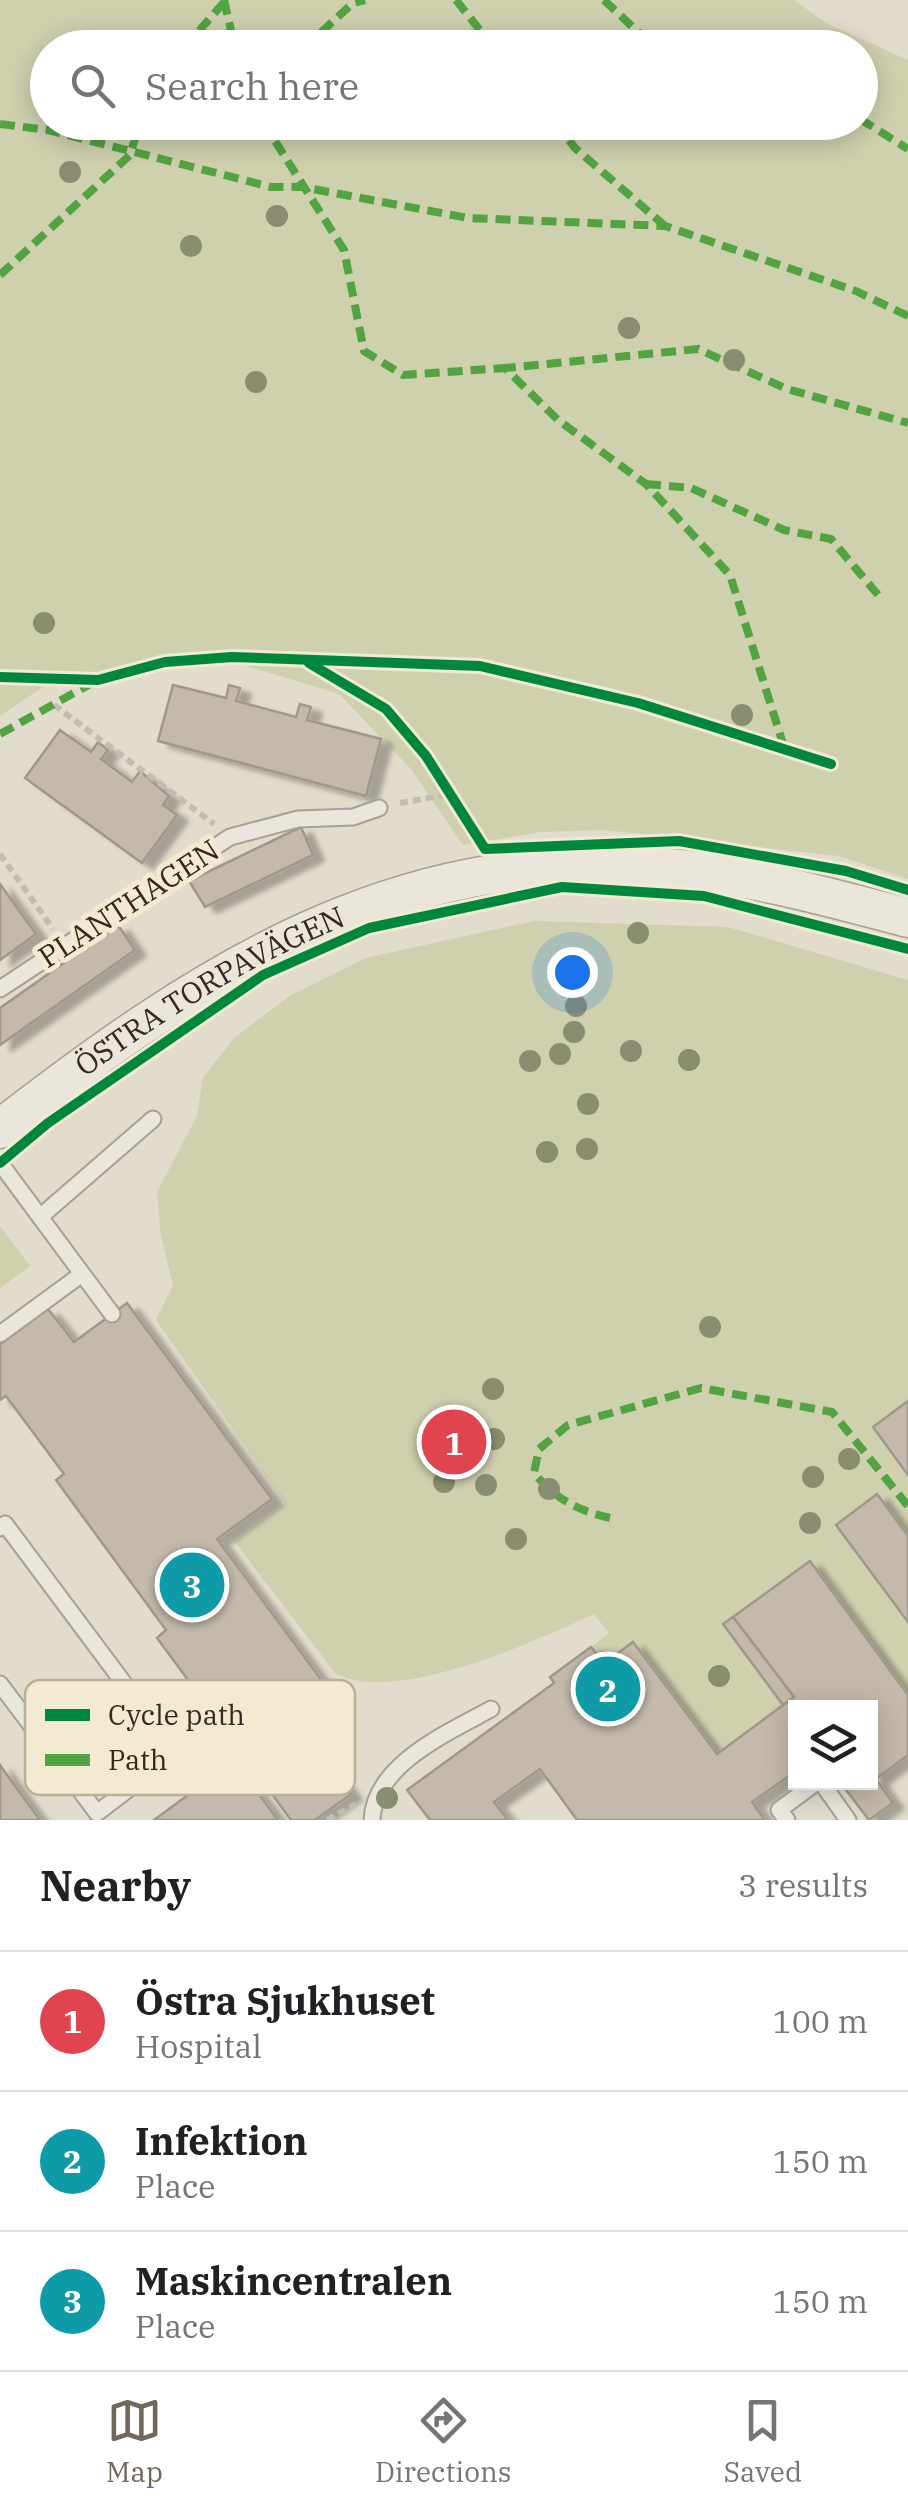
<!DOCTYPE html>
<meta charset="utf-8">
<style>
:root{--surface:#fff;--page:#f2f2f2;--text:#202124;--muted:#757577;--line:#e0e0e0;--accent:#70685b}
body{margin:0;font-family:"IBM Plex Serif",serif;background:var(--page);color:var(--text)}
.controls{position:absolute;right:30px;bottom:30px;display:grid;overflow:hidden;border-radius:0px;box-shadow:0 5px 25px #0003}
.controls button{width:90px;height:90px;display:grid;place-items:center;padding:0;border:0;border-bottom:2px solid var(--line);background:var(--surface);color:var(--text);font:50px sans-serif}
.you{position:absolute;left:572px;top:972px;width:35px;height:35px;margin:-25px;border:8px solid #fff;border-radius:50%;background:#1a73e8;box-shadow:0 0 0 15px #1a73e833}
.badge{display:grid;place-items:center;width:65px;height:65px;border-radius:50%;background:var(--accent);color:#fff;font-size:32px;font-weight:700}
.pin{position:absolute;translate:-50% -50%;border:5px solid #fff;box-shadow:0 2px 10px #0006}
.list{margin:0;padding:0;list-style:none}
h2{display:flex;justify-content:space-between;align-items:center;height:130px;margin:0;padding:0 40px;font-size:42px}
h2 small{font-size:32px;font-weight:400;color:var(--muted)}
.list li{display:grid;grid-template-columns:65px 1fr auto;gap:30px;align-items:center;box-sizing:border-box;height:140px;padding:0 40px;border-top:2px solid var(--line)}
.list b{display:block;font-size:38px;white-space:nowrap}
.list p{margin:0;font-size:32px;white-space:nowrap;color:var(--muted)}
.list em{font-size:32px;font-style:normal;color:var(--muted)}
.icon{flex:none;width:55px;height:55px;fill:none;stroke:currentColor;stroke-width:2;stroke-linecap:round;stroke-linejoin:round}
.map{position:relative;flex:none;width:908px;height:1820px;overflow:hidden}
.search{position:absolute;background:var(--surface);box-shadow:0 5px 25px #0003;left:30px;right:30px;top:30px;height:110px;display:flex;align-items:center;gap:25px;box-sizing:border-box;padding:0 35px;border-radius:55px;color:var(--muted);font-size:38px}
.sheet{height:550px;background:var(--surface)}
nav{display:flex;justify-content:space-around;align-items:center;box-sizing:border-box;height:140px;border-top:2px solid var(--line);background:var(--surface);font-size:28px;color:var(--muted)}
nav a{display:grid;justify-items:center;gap:5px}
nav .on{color:var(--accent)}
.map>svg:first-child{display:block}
.green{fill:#ced0ae;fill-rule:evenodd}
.building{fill:#c4baac;stroke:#a1988b;stroke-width:2.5;filter:url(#shadow)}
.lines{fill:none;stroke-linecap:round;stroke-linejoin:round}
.service-casing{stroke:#a6a195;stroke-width:19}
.tertiary-casing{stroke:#a6a195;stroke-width:41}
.path{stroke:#c2bdb3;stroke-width:6;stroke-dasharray:8 5;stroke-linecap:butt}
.service{stroke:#eae6dc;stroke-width:15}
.tertiary{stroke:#eae6dc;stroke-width:38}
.quiet{stroke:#52a341;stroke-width:8;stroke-dasharray:15 8;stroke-linecap:butt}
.cycleway-casing{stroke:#f2ead1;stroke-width:16}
.cycleway{stroke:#00873e;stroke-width:10}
.tree{fill:#8a8e70}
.labels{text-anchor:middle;stroke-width:10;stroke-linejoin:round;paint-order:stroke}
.street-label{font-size:30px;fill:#33291e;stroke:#f2ead1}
.key{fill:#f2ead1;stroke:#b9b09b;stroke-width:2.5}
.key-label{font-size:28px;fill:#33291e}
</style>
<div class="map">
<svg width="908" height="1820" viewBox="0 0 908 1820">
<defs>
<filter id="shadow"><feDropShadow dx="11" dy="6" stdDeviation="2.5" flood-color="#0004"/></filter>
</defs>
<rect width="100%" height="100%" fill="#e1dccb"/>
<g class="green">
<path d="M0,0H794L826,23L908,60V879L839,856L605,830L541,832L463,845L411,769L339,694L241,664L62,674L0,716ZM48,48H860V122H48Z"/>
<path d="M534,921L728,927L908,980V1536L877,1495L836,1525L908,1622V1695L810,1561L724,1624L783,1705L717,1754L633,1642L604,1663L591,1647L609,1633L594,1614C536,1641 393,1706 335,1673L234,1541L285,1503L156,1320L173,1285L161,1236L157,1192L197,1116L203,1078L234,1038L291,995L366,958Z"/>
<path d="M0,1226L30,1266L0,1288Z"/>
</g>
<g class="building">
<path d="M173,685L226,698L229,685L240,688L236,701L296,717L300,704L311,707L307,720L381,739L366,796L158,741Z"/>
<path d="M60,730L91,752L98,742L108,750L101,759L132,782L140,771L169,796L163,805L177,815L142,863L25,778Z"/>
<path d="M301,827L313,855L205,907L189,881Z"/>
<path d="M0,884L36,934L0,960Z"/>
<path d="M118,925L135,950L0,1045V1008Z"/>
<path d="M127,1303L272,1499L217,1539L331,1693L322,1700L333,1715L309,1733L351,1794L315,1820H291L157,1638L166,1630L56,1480L64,1474L6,1396L0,1400V1344L48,1309L74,1342Z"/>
<path d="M908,1401V1475L873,1427Z"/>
<path d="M877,1494L908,1536V1622L836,1525Z"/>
<path d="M810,1561L908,1695V1755L876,1779L893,1803L869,1820L840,1782H870V1708H796V1771L752,1802L765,1820H577L540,1769L494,1802L508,1820H430L407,1790L554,1683L550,1677L591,1647L604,1663L633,1642L717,1754L794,1697L733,1617Z"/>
<path d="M733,1617L794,1697L783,1705L723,1624Z"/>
<path d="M234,1761L278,1820H154Z"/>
<path d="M0,1765L7,1775L40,1820H0Z"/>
</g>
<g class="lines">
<defs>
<g id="service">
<path d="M0,989L230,837L298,819L353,817L379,808"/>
<path d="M0,1163L112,1314"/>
<path d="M40,1217L153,1119"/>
<path d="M0,1334L82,1274"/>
<path d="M0,1528L5,1524L176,1753L97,1813L0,1684"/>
<path d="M821,1782L848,1820"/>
<path d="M372,1820C374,1765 447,1733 491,1709"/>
<path d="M787,1820L779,1810L817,1782"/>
</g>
<g id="tertiary">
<path id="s1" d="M0,1129C200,974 391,848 657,867C742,873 825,896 908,918"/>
</g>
</defs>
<use href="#service" class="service-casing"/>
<use href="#tertiary" class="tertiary-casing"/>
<g class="path">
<path d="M54,705L214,824"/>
<path d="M400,803L451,794"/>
<path d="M0,854L53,929"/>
<path d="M327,1820L356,1804"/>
</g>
<use href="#service" class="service"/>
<use href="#tertiary" class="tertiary"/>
<g class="quiet">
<path d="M224,0L235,48"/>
<path d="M456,0L494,48"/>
<path d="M604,0L655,48"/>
<path d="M184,48L226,0"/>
<path d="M304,48L353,3L365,0"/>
<path d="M860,119L908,149"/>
<path d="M263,122L344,250L364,351L403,375L505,368"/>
<path d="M555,122L575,148L665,226"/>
<path d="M0,124L48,130L271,187H302L468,218L665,226L856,291L908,316"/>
<path d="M0,275L130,155L140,122"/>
<path d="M646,484L691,488L784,530L831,539L879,596"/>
<path d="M0,734L92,683"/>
<path d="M784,747L730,575L646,484L558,420L505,368L698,349L787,389L908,423"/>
<path d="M610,1518C576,1510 556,1499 534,1473L539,1449L568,1425L701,1388L832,1412L908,1506"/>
</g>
<defs>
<g id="cycleway">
<path d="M309,663L386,709L426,756L485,849L679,841L846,871L908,890"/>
<path d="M0,677L98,680L165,662L232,657L480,666L638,703L831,764"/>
<path d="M0,1163L48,1123L263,975L369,928L562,887L704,896L908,949"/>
</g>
</defs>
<use href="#cycleway" class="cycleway-casing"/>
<use href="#cycleway" class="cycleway"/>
</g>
<g class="tree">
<circle cx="70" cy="172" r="11"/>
<circle cx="277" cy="216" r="11"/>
<circle cx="191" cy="246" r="11"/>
<circle cx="629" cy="328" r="11"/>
<circle cx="734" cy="360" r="11"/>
<circle cx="256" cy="382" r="11"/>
<circle cx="44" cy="623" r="11"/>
<circle cx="742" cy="715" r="11"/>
<circle cx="638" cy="933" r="11"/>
<circle cx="576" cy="1006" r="11"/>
<circle cx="574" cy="1032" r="11"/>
<circle cx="631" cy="1051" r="11"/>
<circle cx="560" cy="1054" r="11"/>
<circle cx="689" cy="1060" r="11"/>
<circle cx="530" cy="1061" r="11"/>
<circle cx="588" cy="1104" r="11"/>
<circle cx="587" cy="1149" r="11"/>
<circle cx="547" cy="1152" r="11"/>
<circle cx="710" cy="1327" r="11"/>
<circle cx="493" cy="1389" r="11"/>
<circle cx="494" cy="1439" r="11"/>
<circle cx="849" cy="1459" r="11"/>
<circle cx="813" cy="1477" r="11"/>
<circle cx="444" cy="1482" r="11"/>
<circle cx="486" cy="1485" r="11"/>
<circle cx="549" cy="1489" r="11"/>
<circle cx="810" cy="1523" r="11"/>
<circle cx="516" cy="1539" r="11"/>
<circle cx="719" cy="1676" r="11"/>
<circle cx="387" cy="1798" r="11"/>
</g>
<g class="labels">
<g class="street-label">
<text transform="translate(129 904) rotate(-33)" y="10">PLANTHAGEN</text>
<text dy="10" stroke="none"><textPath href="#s1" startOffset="252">ÖSTRA TORPAVÄGEN</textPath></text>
</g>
</g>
<rect x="25" y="1680" width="330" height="115" rx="15" class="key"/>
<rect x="45" y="1709" width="45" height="12" fill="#00873e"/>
<rect x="45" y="1754" width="45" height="12" fill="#52a341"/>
<g class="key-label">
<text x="108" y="1725">Cycle path</text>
<text x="108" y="1770">Path</text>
</g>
</svg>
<div class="controls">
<button><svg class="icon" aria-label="layers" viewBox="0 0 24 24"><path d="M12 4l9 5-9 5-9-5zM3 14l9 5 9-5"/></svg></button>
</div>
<div class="you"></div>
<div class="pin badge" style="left:454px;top:1442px;background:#e0444e">1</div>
<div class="pin badge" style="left:608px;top:1689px;background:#0f9aa8">2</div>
<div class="pin badge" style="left:192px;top:1585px;background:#0f9aa8">3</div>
<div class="search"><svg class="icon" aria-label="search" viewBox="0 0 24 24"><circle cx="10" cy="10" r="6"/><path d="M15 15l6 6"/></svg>Search here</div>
</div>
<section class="sheet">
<h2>Nearby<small>3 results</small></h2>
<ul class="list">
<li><span class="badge" style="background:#e0444e">1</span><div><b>Östra Sjukhuset</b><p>Hospital</p></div><em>100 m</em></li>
<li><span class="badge" style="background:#0f9aa8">2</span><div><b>Infektion</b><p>Place</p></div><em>150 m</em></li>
<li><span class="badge" style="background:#0f9aa8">3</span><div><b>Maskincentralen</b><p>Place</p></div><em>150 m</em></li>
</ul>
</section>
<nav>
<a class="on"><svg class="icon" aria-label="map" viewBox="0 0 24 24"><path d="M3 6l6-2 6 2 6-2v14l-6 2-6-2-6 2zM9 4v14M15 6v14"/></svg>Map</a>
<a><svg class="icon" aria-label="directions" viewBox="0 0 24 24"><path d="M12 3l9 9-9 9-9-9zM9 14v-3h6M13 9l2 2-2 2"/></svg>Directions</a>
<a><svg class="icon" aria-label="saved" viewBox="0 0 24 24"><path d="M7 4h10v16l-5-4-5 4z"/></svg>Saved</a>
</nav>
